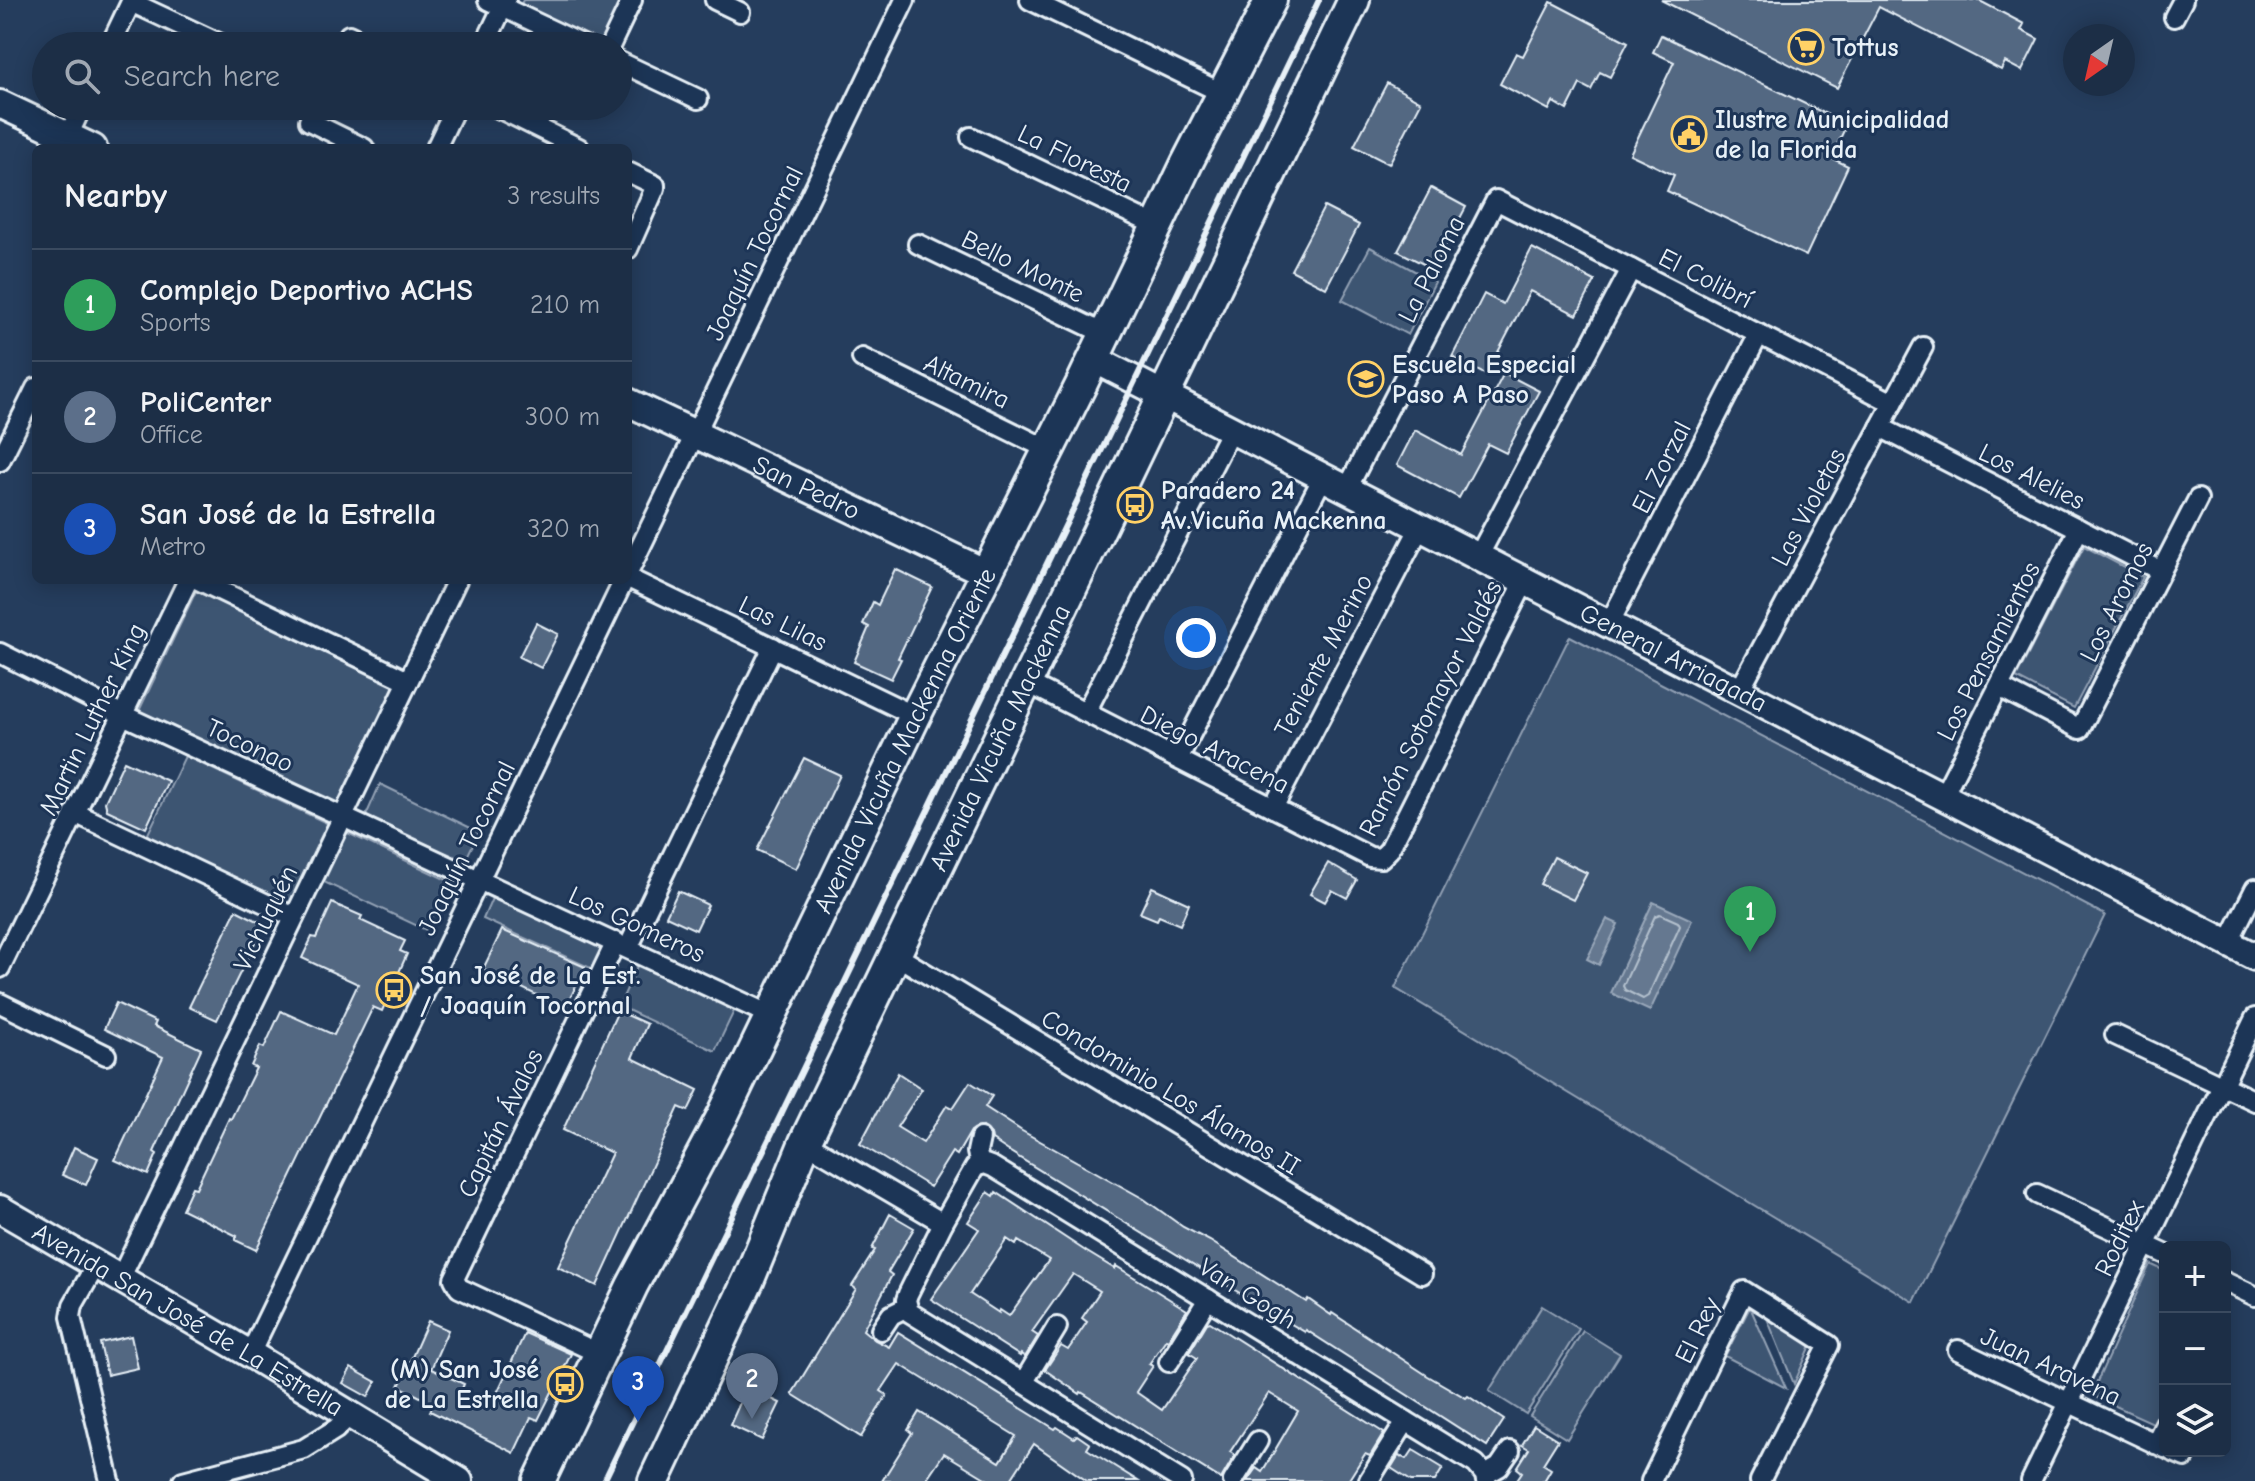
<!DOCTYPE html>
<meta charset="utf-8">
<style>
:root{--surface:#1c2e46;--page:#293a51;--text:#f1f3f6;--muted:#a0a8b3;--line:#3a4a5f;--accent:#8abfa5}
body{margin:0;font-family:"Comic Neue",sans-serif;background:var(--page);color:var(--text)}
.controls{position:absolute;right:24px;bottom:24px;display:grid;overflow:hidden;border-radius:12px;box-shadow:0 4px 20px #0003}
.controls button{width:72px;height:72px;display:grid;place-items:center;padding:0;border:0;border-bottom:2px solid var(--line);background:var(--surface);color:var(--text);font:40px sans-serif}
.compass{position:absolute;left:2063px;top:24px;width:72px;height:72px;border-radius:50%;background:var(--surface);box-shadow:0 4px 20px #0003;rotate:214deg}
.you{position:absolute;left:1196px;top:638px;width:28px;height:28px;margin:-20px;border:6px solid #fff;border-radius:50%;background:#1a73e8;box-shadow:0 0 0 12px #1a73e833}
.badge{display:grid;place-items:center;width:52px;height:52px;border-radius:50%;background:var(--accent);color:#fff;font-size:26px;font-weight:700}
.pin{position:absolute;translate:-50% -66px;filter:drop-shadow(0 2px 4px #0008)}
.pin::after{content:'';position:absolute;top:42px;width:28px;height:24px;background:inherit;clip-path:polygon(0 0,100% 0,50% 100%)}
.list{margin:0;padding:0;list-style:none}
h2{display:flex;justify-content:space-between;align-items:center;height:104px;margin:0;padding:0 32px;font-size:34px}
h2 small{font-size:26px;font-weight:400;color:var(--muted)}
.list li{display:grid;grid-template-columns:52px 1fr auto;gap:24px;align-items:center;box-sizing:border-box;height:112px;padding:0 32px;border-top:2px solid var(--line)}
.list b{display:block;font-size:30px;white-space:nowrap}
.list p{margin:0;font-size:26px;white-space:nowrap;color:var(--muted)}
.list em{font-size:26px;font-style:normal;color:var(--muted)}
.icon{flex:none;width:44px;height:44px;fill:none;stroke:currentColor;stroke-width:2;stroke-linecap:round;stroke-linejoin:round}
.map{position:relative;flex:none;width:2255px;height:1481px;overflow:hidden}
.search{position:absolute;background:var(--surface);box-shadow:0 4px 20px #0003;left:32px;top:32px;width:600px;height:88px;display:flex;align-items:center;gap:20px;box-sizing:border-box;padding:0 28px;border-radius:44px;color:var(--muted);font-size:30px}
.panel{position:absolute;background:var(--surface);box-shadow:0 4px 20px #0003;left:32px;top:144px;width:600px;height:440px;border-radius:12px}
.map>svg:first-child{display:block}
.green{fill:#3e5472;stroke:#93a2b5;stroke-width:2}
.water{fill:#657890;stroke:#99a8ba;stroke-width:2}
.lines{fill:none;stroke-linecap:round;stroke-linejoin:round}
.shore{stroke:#b4c1ce;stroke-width:2}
.building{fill:#536782;stroke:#e8f1f8;stroke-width:2;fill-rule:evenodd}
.street-casing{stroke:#e8f1f8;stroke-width:24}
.secondary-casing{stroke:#e8f1f8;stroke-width:32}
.primary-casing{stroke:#e8f1f8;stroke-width:36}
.street{stroke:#1d3557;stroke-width:18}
.secondary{stroke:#1d3557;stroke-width:26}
.primary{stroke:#1d3557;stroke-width:30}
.rail{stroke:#e8f1f8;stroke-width:6}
.labels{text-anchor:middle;stroke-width:6;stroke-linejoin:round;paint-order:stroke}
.poi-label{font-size:26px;font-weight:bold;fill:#e8f1f8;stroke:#1d3557;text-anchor:start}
.street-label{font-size:26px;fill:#e8f1f8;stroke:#1d3557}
</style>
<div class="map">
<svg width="2255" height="1481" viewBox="0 0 2255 1481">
<rect width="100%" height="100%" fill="#253d5d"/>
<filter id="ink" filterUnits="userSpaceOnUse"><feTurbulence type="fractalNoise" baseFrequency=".0125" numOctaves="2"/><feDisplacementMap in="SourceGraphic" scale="16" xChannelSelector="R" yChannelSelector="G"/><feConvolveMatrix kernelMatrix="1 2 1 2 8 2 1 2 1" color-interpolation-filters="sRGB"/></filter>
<g filter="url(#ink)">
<g class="green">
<path d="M523,0H623L602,46H594L518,10Z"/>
<path d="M1370,247L1435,282L1408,335L1342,300Z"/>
<path d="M2084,546L2143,577L2074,708L2016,678Z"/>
<path d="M198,587L397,681L337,805L139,711Z"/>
<path d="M1570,636L2105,915L1914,1302L1395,988Z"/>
<path d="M185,756L449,881L426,930L305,873L289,906L146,838Z"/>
<path d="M380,784L479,832L464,863L365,818Z"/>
<path d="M493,896L605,947L595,970L483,919Z"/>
<path d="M638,964L735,1009L715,1051L619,1006Z"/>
<path d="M2150,1264L2165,1271V1397L2153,1423L2091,1395Z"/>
<path d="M1542,1306L1579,1329L1526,1414L1489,1391Z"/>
<path d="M1762,1306L1812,1343L1794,1384Z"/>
<path d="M1750,1307L1786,1388L1725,1356Z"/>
<path d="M1583,1331L1620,1354L1567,1439L1530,1416Z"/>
</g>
<g class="water">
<path d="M1653,902L1692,920L1650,1011L1611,993Z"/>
<path d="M1607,919L1618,924L1599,965L1587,959Z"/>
</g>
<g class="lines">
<path class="shore" d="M1660,914L1678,922L1680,926L1648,996L1643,999L1625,990L1623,986L1655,916Z"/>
</g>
<g class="building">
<path d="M1661,0H1978L2024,24L2021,30L2038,39L2022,71L2005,62L2001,70L1879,7L1837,88Z"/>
<path d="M1551,2L1628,42L1610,77L1600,72L1591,90L1580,84L1567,110L1553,102L1549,110L1500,84L1516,53L1523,56Z"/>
<path d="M1661,35L1847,124L1831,158L1848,166L1806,256L1667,191L1674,175L1630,154L1674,62L1653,52Z"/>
<path d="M1387,83L1421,102L1389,164L1354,146Z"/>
<path d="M1431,188L1466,207L1433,269L1398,251Z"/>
<path d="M1324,207L1359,225L1326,288L1291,270Z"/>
<path d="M1532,248L1595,281L1577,315L1530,291L1486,375L1452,357L1484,294L1503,304Z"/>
<path d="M1504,373L1539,391L1506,453L1488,444L1459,498L1397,465L1415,430L1461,455Z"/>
<path d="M895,569L932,587L898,658L901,659L891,679L854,662L869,627L863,624L873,602L878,605Z"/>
<path d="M536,623L558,634L541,668L519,657Z"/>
<path d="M804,758L840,775L796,869L757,850Z"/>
<path d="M124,761L168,781L146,828L107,810L105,802Z"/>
<path d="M1554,857L1587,873L1573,900L1540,884Z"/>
<path d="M1328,863L1357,880L1347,898L1332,890L1325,902L1310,894Z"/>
<path d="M1152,887L1189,904L1180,925L1159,916L1157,920L1140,913Z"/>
<path d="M678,891L708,905L696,930L666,916Z"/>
<path d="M332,903L362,916L360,920L405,941L400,951L407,954L382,1011L373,1007L256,1250L235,1240L237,1236L182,1209L192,1187L196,1188L229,1118L231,1119L256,1068L251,1066L260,1046L264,1048L281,1011L334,1035L358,984L302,958L312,937L316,938Z"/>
<path d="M236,910L264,924L217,1020L189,1007Z"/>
<path d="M502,930L585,967L565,1009L483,969Z"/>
<path d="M116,1003L156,1022L154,1026L201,1049L154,1152L157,1154L148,1175L115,1160L163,1057L104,1029Z"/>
<path d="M618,1011L647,1024L632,1058L698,1090L688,1111L679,1107L597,1286L558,1267L612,1153L563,1130Z"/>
<path d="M898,1073L922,1089L897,1127L923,1143L947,1105L953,1108L970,1082L992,1096L985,1107L1022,1131L1144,1199L1183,1227L1210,1241L1306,1302L1308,1299L1331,1315L1332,1313L1428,1376L1466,1398L1468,1396L1504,1420L1487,1446L1306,1330L1305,1332L1264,1308L1007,1150L992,1140L991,1134L983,1127L971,1131L957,1155L952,1152L930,1187L860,1144Z"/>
<path d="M74,1147L98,1158L86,1185L62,1175Z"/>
<path d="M988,1192L994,1196L996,1192L1087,1252L1115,1269L1116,1266L1187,1310L1168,1340L1166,1339L1149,1364L1153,1366L1136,1392L1162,1410L1197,1358L1189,1353L1207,1323L1210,1322L1384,1433L1370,1456L1365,1454L1348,1481H1247L1256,1468L1262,1472L1298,1411L1269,1393L1230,1452L1235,1455L1221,1479L1081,1392L1080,1394L1045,1370L1061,1346L1068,1350L1087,1322L1082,1318L1100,1291L1073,1274L1032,1332L1038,1336L1025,1357L1021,1354L1020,1356L931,1299L979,1229L968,1222ZM1007,1239L1016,1245L1018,1241L1049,1260L1009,1316L1000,1310L999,1313L970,1294Z"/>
<path d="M890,1214L914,1228L888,1272L892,1275L863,1330L875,1340L889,1347L898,1332L1055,1429L1057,1427L1074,1438L1077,1435L1090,1444L1087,1449L1138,1481H1087L1034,1444L1010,1481H990L944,1453L925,1481H882L912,1433L908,1430L919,1412L1000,1462L1016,1436L899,1364L881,1391L887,1395L861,1437L792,1394L856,1289L852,1286L875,1250L872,1249Z"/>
<path d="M428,1321L448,1330L431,1369L464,1384L461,1391L491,1406L525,1333L571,1354L538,1420L531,1417L514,1453L430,1411L434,1404L399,1386Z"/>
<path d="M131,1336L138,1368L107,1375L100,1343Z"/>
<path d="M351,1368L376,1382L368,1397L343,1383Z"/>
<path d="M747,1387L780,1403L762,1440L730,1425Z"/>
<path d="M1534,1425L1558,1440L1543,1464L1551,1469L1544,1481H1516L1522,1472L1517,1468L1529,1449L1522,1445Z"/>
<path d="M1413,1450L1443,1468L1435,1481H1411L1391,1468L1399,1455L1407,1459Z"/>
</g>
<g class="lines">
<defs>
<g id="street">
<path d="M488,0L585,46"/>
<path d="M715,0L740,12"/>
<path d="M1030,0L1224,94"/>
<path d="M131,2L225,46"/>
<path d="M2174,17L2183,0"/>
<path d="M349,35L372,46"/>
<path d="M110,46L132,0"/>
<path d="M484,46L506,0"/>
<path d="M610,46L632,0"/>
<path d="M618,61L698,99"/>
<path d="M494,106L579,148"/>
<path d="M309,121L364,148"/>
<path d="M68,136L82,106"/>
<path d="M971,137L1157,226"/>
<path d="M436,148L456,106"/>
<path d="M628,172L655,185V188L628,249"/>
<path d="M918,244L1105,334"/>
<path d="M862,358L1049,450"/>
<path d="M1880,427L2161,571"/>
<path d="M0,461L36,388"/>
<path d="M1347,489L1496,200L1893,403"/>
<path d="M1478,557L1631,269"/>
<path d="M628,573L905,0"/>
<path d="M628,578L915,716"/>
<path d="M198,580L408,681"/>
<path d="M1609,624L1759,334"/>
<path d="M0,653L123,715L772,1016"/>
<path d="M1026,682L1370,857L1381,858L1389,850L1525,581"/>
<path d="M1999,687L2080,729L2198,499"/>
<path d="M1739,691L1923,347"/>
<path d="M1086,712L1231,430"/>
<path d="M1178,759L1323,477"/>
<path d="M1943,796L2079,529"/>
<path d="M1273,808L1420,527"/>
<path d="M75,813L294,917"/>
<path d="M2228,943L2255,889"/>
<path d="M628,948L773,647"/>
<path d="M894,954L1422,1274"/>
<path d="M0,968L188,580"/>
<path d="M0,1003L106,1055"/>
<path d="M2115,1035L2255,1101"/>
<path d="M805,1142L943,1223"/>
<path d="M980,1165L977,1152L980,1138"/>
<path d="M2037,1194L2165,1254"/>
<path d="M96,1265L73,1305L71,1317L110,1481"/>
<path d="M120,1279L457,580"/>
<path d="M2225,1282L2255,1296"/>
<path d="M881,1330L891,1315L907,1307"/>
<path d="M1958,1350L2165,1448"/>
<path d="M250,1354L624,580"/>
<path d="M600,1354L459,1288L454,1279L616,942"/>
<path d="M1169,1362L1208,1299"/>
<path d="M1023,1383L1057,1327"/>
<path d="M2155,1444L2165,1424"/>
<path d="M2171,1451L2185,1457"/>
<path d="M1485,1475L1499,1467L1510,1451"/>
<path d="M1369,1480L1406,1421"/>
<path d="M183,1481L304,1449L336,1429L350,1415"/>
<path d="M1182,1481L909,1312L906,1300L908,1294L943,1223L975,1167L985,1164L993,1167L1476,1464L1485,1475L1486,1481"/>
<path d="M1233,1481L1258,1441"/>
<path d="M1651,1481L1744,1291L1829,1345L1760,1481"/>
<path d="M2031,1481L2255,1018"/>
</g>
<g id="secondary">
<path d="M0,104L93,148"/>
<path id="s1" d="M1094,359L2255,957"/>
<path id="s2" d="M628,402L986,573"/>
<path id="s3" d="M0,1209L250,1354L459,1481"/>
</g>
<g id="primary">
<path id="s4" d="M539,1481L632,1286L723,1115L915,716L1082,383L1187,163L1271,0"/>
<path id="s5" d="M654,1481L749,1279L805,1142L1354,0"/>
</g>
</defs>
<use href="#street" class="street-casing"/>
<use href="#secondary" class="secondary-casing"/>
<use href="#primary" class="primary-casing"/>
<use href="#street" class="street"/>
<use href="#secondary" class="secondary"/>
<use href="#primary" class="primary"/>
<path class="rail" d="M604,1481L1319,0"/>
</g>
</g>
<defs>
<symbol id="supermarket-ring" viewBox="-11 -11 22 22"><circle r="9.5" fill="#1d3557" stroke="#ffd166" stroke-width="1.5"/><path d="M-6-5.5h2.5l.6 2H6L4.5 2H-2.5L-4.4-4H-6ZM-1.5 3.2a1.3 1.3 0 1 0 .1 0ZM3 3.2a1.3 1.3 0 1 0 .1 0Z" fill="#ffd166"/></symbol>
<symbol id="civic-ring" viewBox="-11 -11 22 22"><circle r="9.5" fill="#1d3557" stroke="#ffd166" stroke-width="1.5"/><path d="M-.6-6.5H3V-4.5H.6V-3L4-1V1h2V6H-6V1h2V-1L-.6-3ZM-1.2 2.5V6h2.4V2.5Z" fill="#ffd166"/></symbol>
<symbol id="school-ring" viewBox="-11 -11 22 22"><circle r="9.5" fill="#1d3557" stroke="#ffd166" stroke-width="1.5"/><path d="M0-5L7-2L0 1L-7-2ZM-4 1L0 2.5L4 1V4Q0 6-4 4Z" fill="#ffd166"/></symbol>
<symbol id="bus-ring" viewBox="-11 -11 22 22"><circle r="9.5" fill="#1d3557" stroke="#ffd166" stroke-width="1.5"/><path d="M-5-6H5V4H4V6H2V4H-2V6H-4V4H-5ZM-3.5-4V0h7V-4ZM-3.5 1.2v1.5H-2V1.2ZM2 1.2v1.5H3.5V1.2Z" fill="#ffd166"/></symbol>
</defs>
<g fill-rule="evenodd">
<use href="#supermarket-ring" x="1786" y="27" width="40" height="40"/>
<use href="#civic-ring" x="1669" y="114" width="40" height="40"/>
<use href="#school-ring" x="1346" y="359" width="40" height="40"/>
<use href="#bus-ring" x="1115" y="485" width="40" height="40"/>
<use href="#bus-ring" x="374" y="970" width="40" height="40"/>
<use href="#bus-ring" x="545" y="1364" width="40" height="40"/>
</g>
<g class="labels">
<g class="poi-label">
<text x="1832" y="56">Tottus</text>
<text x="1715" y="128">Ilustre Municipalidad<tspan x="1715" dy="30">de la Florida</tspan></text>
<text x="1392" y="373">Escuela Especial<tspan x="1392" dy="30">Paso A Paso</tspan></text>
<text x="1161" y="499">Paradero 24<tspan x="1161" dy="30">Av.Vicuña Mackenna</tspan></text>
<text x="420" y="984">San José de La Est.<tspan x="420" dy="30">/ Joaquín Tocornal</tspan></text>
<text x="539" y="1378" text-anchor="end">(M) San José<tspan x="539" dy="30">de La Estrella</tspan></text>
</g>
<g class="street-label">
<text transform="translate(1075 158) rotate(26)" y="9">La Floresta</text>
<text transform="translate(754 253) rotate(-64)" y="9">Joaquín Tocornal</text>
<text transform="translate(1023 266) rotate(26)" y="9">Bello Monte</text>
<text transform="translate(1431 269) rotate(-63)" y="9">La Paloma</text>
<text transform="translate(1706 278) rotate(27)" y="9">El Colibrí</text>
<text transform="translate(967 381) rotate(26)" y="9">Altamira</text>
<text transform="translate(1661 467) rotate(-63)" y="9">El Zorzal</text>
<text transform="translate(2032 476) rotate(27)" y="9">Los Alelies</text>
<text dy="9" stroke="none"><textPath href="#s2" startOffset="198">San Pedro</textPath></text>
<text transform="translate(1808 507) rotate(-62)" y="9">Las Violetas</text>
<text transform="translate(2116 602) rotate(-63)" y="9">Los Aromos</text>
<text transform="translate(783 623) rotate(26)" y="9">Las Lilas</text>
<text transform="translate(1988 651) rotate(-63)" y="9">Los Pensamientos</text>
<text transform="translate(1323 655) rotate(-62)" y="9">Teniente Merino</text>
<text dy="9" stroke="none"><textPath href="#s1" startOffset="652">General Arriagada</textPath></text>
<text transform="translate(1430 708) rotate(-63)" y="9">Ramón Sotomayor Valdés</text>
<text transform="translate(92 719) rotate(-64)" y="9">Martin Luther King</text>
<text dy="9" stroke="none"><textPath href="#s5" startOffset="820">Avenida Vicuña Mackenna</textPath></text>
<text dy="9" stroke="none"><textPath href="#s4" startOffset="826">Avenida Vicuña Mackenna Oriente</textPath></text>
<text transform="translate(250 745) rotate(25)" y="9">Toconao</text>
<text transform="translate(1215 749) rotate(27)" y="9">Diego Aracena</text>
<text transform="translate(466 848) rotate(-64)" y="9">Joaquín Tocornal</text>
<text transform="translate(265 918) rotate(-64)" y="9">Vichuquén</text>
<text transform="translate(637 924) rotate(25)" y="9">Los Gomeros</text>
<text transform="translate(1171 1092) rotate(31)" y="9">Condominio Los Álamos II</text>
<text transform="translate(500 1123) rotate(-64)" y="9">Capitán Ávalos</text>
<text transform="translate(2119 1238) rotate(-64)" y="9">Roditex</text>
<text transform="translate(1248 1293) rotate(32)" y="9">Van Gogh</text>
<text dy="9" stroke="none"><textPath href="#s3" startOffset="218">Avenida San José de La Estrella</textPath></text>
<text transform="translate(1697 1330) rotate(-64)" y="9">El Rey</text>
<text transform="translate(2051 1366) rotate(25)" y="9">Juan Aravena</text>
</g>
</g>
</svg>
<div class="controls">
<button>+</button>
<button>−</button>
<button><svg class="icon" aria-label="layers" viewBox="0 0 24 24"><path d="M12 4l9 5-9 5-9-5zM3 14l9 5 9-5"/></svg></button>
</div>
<svg class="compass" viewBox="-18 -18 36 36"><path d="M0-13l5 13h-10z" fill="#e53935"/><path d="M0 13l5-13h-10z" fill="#a0a8b3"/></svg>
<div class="you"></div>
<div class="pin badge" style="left:1750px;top:952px;background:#2e9e5b">1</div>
<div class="pin badge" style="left:752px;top:1419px;background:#5c6f8a">2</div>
<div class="pin badge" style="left:638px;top:1422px;background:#1a4fb4">3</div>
<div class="search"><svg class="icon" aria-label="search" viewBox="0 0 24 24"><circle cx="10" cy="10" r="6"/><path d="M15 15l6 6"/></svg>Search here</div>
<section class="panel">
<h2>Nearby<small>3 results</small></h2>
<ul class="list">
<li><span class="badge" style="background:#2e9e5b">1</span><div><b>Complejo Deportivo ACHS</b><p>Sports</p></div><em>210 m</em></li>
<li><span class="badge" style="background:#5c6f8a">2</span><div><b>PoliCenter</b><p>Office</p></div><em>300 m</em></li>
<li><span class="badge" style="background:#1a4fb4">3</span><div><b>San José de la Estrella</b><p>Metro</p></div><em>320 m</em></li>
</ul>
</section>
</div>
